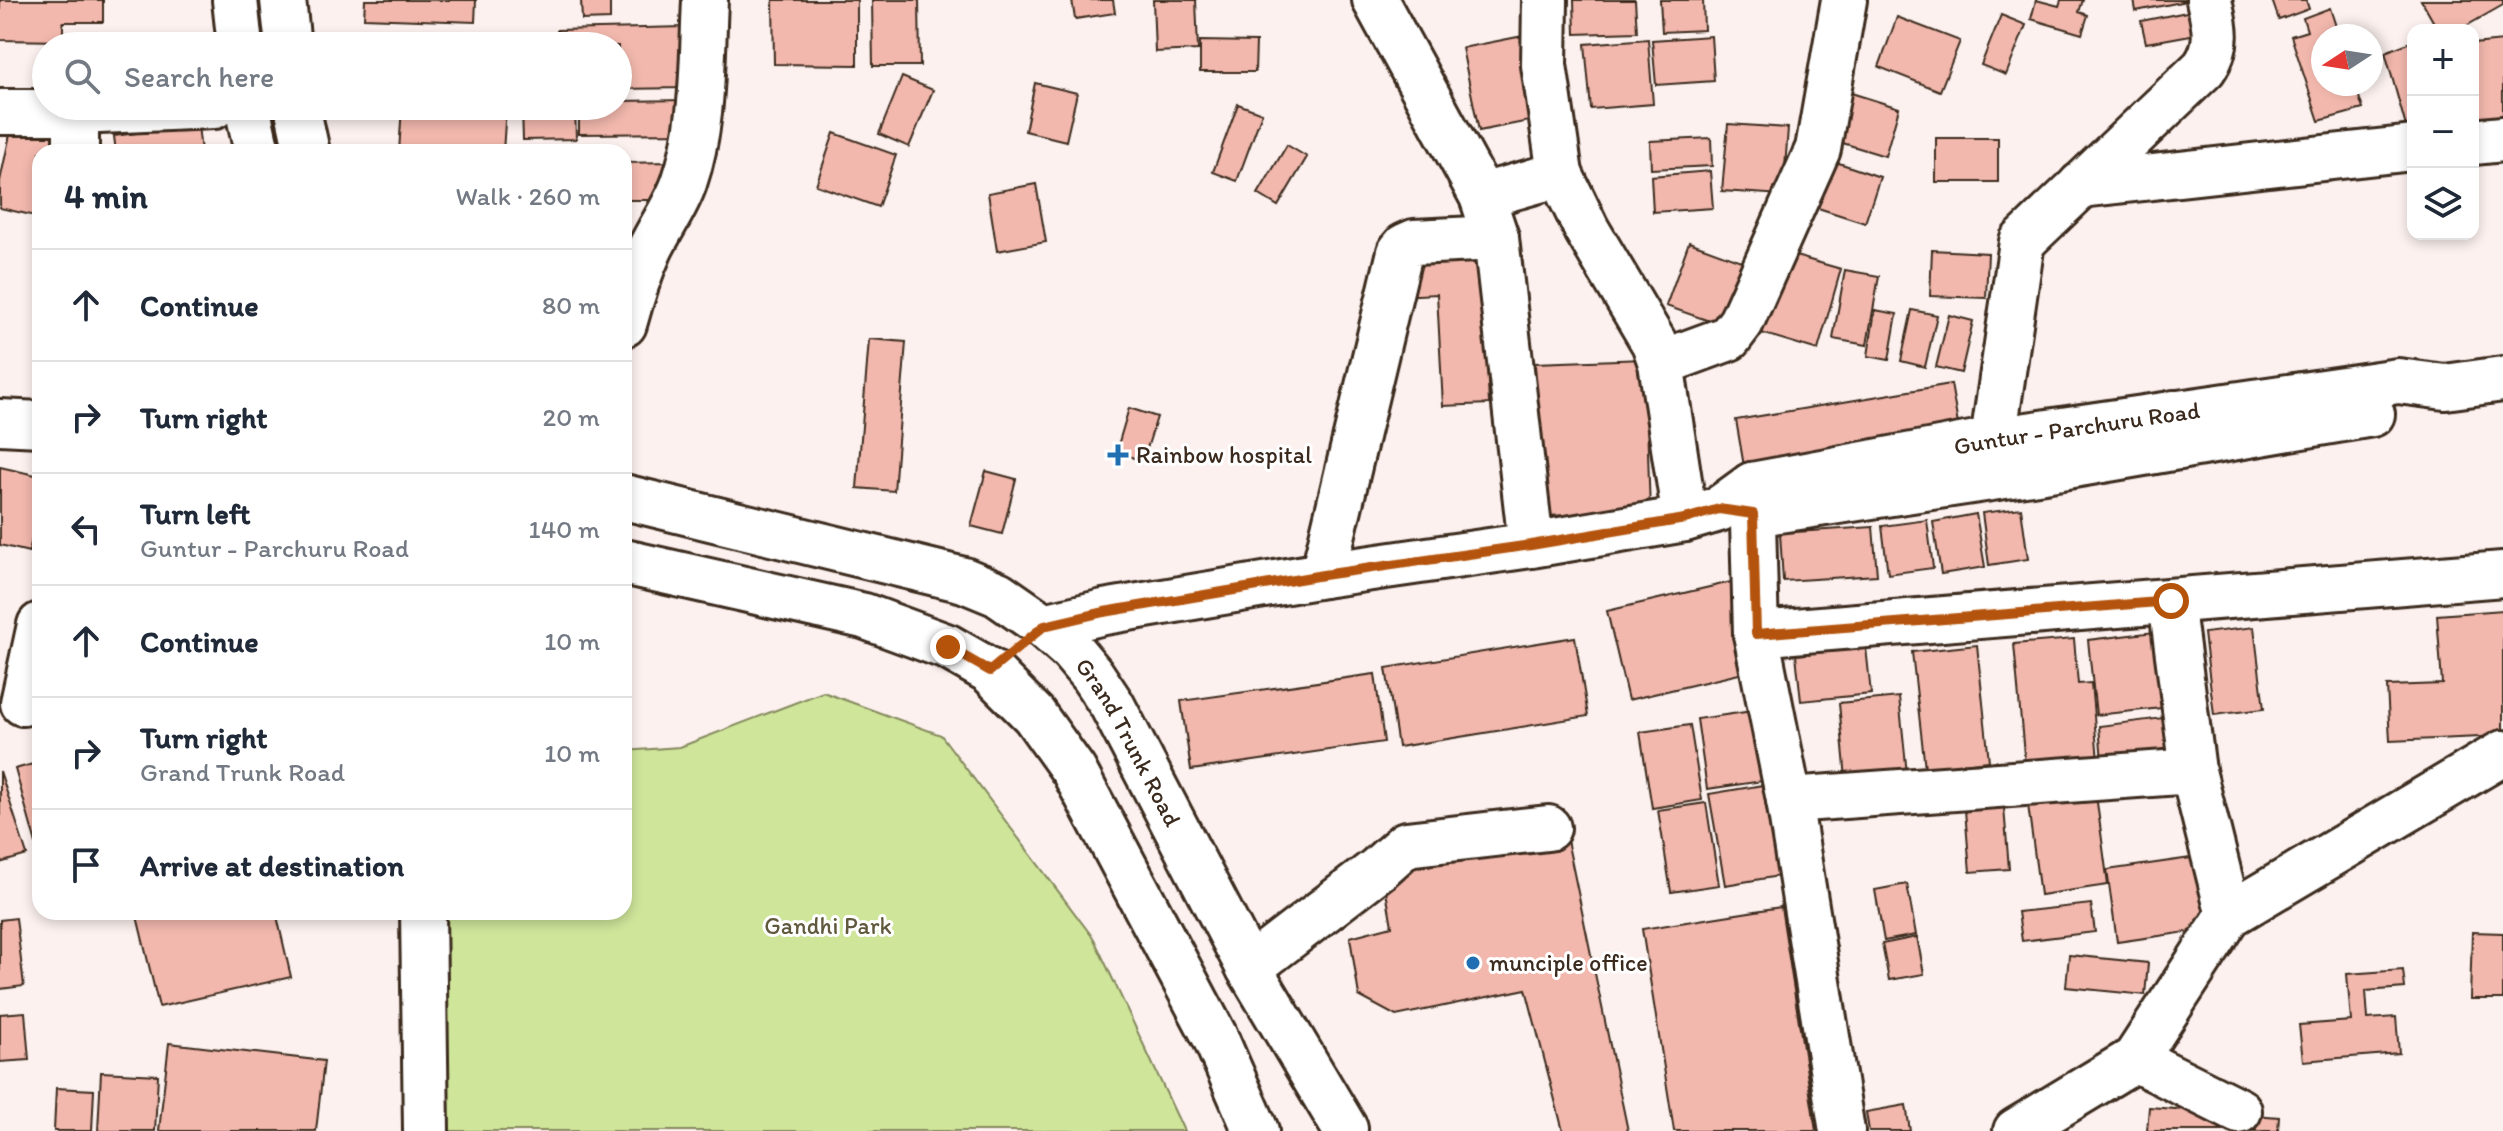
<!DOCTYPE html>
<meta charset="utf-8">
<style>
:root{--surface:#fff;--page:#f2f2f3;--text:#1f2937;--muted:#747a83;--line:#e0e1e3}
body{margin:0;font-family:Itim,sans-serif;background:var(--page);color:var(--text)}
.controls{position:absolute;right:24px;top:24px;display:grid;overflow:hidden;border-radius:16px;box-shadow:0 4px 12px #0003}
.controls button{width:72px;height:72px;display:grid;place-items:center;padding:0;border:0;border-bottom:2px solid var(--line);background:var(--surface);color:var(--text);font:40px sans-serif}
.compass{position:absolute;left:2311px;top:24px;width:72px;height:72px;border-radius:50%;background:var(--surface);box-shadow:0 4px 12px #0003;rotate:258deg}
.stop{position:absolute;width:24px;height:24px;margin:-18px;border:6px solid #b45309;border-radius:50%;background:#fff}
.stop.end{background:#b45309;border-color:#fff;box-shadow:0 2px 8px #0008}
.list{margin:0;padding:0;list-style:none}
h2{display:flex;justify-content:space-between;align-items:center;height:104px;margin:0;padding:0 32px;font-size:34px}
h2 small{font-size:26px;font-weight:400;color:var(--muted)}
.list li{display:grid;grid-template-columns:52px 1fr auto;gap:24px;align-items:center;box-sizing:border-box;height:112px;padding:0 32px;border-top:2px solid var(--line)}
.list b{display:block;font-size:30px;white-space:nowrap}
.list p{margin:0;font-size:26px;white-space:nowrap;color:var(--muted)}
.list em{font-size:26px;font-style:normal;color:var(--muted)}
.icon{flex:none;width:44px;height:44px;fill:none;stroke:currentColor;stroke-width:2;stroke-linecap:round;stroke-linejoin:round}
.map{position:relative;flex:none;width:2503px;height:1131px;overflow:hidden}
.search{position:absolute;background:var(--surface);box-shadow:0 4px 12px #0003;left:32px;top:32px;width:600px;height:88px;display:flex;align-items:center;gap:20px;box-sizing:border-box;padding:0 28px;border-radius:44px;color:var(--muted);font-size:30px}
.panel{position:absolute;background:var(--surface);box-shadow:0 4px 12px #0003;left:32px;top:144px;width:600px;height:776px;border-radius:24px}
.map>svg:first-child{display:block}
.green{fill:#cee59a;stroke:#84885c;stroke-width:2}
.building{fill:#f2b8ad;stroke:#3b2a1e;stroke-width:2}
.lines{fill:none;stroke-linecap:round;stroke-linejoin:round}
.minor-casing{stroke:#3b2a1e;stroke-width:50}
.major-casing{stroke:#3b2a1e;stroke-width:50}
.minor{stroke:#fff;stroke-width:44}
.major{stroke:#fff;stroke-width:44}
.route{stroke:#b45309;stroke-width:10}
.poi-dot{fill:#1f6fb2;stroke:#fff;stroke-width:3}
.labels{text-anchor:middle;stroke-width:6;stroke-linejoin:round;paint-order:stroke}
.street-label{font-size:24px;fill:#3b2a1e;stroke:#fff}
.poi-label{font-size:24px;fill:#3b2a1e;stroke:#fff;text-anchor:start}
.park-label{font-size:24px;fill:#60593d;stroke:#fff}
</style>
<div class="map">
<svg width="2503" height="1131" viewBox="0 0 2503 1131">
<rect width="100%" height="100%" fill="#fcf1ef"/>
<filter id="ink" filterUnits="userSpaceOnUse"><feTurbulence type="fractalNoise" baseFrequency=".0125" numOctaves="2"/><feDisplacementMap in="SourceGraphic" scale="16" xChannelSelector="R" yChannelSelector="G"/><feConvolveMatrix kernelMatrix="1 2 1 2 8 2 1 2 1" color-interpolation-filters="sRGB"/></filter>
<g filter="url(#ink)">
<path class="green" d="M823,692L941,735L1094,939L1184,1131H444V912H624V751L680,747Z"/>
<g class="building">
<path d="M0,0H103V22H63V41L0,40Z"/>
<path d="M365,0H476L475,22L364,18Z"/>
<path d="M581,0H610V19L582,20Z"/>
<path d="M773,0H857V65L774,64Z"/>
<path d="M872,0H919L920,66H873Z"/>
<path d="M1072,0H1113L1115,13L1075,19Z"/>
<path d="M1153,0H1196L1198,50L1155,52Z"/>
<path d="M1574,0H1635L1637,32L1575,34Z"/>
<path d="M1660,0H1703L1704,30L1662,32Z"/>
<path d="M2036,0L2059,6L2061,0H2083L2079,12L2088,15L2082,34L2031,19Z"/>
<path d="M2134,0H2191L2136,11Z"/>
<path d="M2272,0H2306L2309,9L2279,20Z"/>
<path d="M2421,0H2503V5L2459,30H2438Z"/>
<path d="M2330,8L2339,36H2323V84H2355L2363,109L2319,121L2291,36L2307,31L2303,18Z"/>
<path d="M2197,10L2202,33L2146,43L2141,21Z"/>
<path d="M2001,15L2026,25L2006,75L1981,65Z"/>
<path d="M1897,17L1960,41L1940,91L1879,67Z"/>
<path d="M685,27L687,88L618,89V46H557V30Z"/>
<path d="M391,30L483,36L482,46H391Z"/>
<path d="M1523,36L1539,119L1479,131L1462,48Z"/>
<path d="M1711,36L1714,81L1656,85L1652,40Z"/>
<path d="M1648,39L1653,104L1591,109L1585,44Z"/>
<path d="M1200,41L1256,42L1255,72H1200Z"/>
<path d="M2413,41V129L2407,130L2385,52Z"/>
<path d="M2503,41V124L2473,127V44Z"/>
<path d="M902,77L933,90L909,147L879,134Z"/>
<path d="M1035,83L1077,93L1066,141L1025,131Z"/>
<path d="M1848,92L1899,108L1885,156L1833,140Z"/>
<path d="M688,100L689,133L579,134V106H618V101Z"/>
<path d="M1238,104L1262,113L1237,181L1213,172Z"/>
<path d="M402,106L506,107L503,152H399Z"/>
<path d="M575,106L576,139L523,140L522,108Z"/>
<path d="M1728,124L1788,128L1783,195L1722,191Z"/>
<path d="M12,125L63,136L59,152H40V217L0,208V181Z"/>
<path d="M198,125L201,152H116L114,136Z"/>
<path d="M834,133L896,155L878,207L816,185Z"/>
<path d="M1711,138L1712,166L1651,169L1650,141Z"/>
<rect x="1936" y="138" width="62" height="44"/>
<path d="M1287,145L1307,157L1278,206L1258,194Z"/>
<path d="M1830,160L1880,177L1865,223L1815,207Z"/>
<path d="M668,162L669,200H624V163Z"/>
<path d="M1710,171L1713,208L1653,212L1651,176Z"/>
<path d="M1036,184L1046,242L997,251L988,193Z"/>
<path d="M1689,242L1744,262L1721,325L1666,306Z"/>
<path d="M1932,250L1988,253L1986,298L1930,296Z"/>
<path d="M1778,251L1841,269L1818,350L1755,331Z"/>
<path d="M1406,255L1482,259L1489,404L1443,406L1437,294L1398,296Z"/>
<path d="M1845,270L1879,276L1867,345L1833,339Z"/>
<path d="M1875,310L1897,314L1889,360L1868,356Z"/>
<path d="M1912,310L1937,315L1925,367L1901,361Z"/>
<path d="M1949,315L1973,321L1961,373L1936,367Z"/>
<path d="M869,339L906,342L894,491L857,488Z"/>
<path d="M1645,359L1650,513L1541,516L1535,363Z"/>
<path d="M1951,384L1960,436L1745,472L1736,420Z"/>
<path d="M1129,408L1157,417L1143,461L1116,452Z"/>
<path d="M0,467L40,476V504L29,552L0,545Z"/>
<path d="M986,471L1016,479L1002,534L971,526Z"/>
<path d="M2021,508L2028,559L1989,565L1982,513Z"/>
<path d="M1976,514L1985,567L1941,574L1933,522Z"/>
<path d="M1927,520L1933,568L1888,574L1882,526Z"/>
<path d="M1873,527L1877,575L1783,581L1780,533Z"/>
<path d="M1731,582L1752,671L1628,700L1607,611Z"/>
<path d="M2503,610V736L2390,741L2387,686L2442,684L2437,615Z"/>
<path d="M2254,627L2264,709L2214,715L2204,633Z"/>
<path d="M2163,631L2171,707L2096,715L2088,640Z"/>
<path d="M1575,637L1588,716L1398,747L1386,668Z"/>
<path d="M2074,639L2078,684L2091,683L2098,760L2025,766L2014,644Z"/>
<path d="M1977,645L1989,761L1925,768L1912,652Z"/>
<path d="M1866,647L1871,694L1801,701L1796,655Z"/>
<path d="M1375,674L1384,742L1191,770L1181,701Z"/>
<path d="M1899,697L1907,774L1846,779L1839,703Z"/>
<path d="M1753,711L1763,781L1707,789L1697,719Z"/>
<path d="M2171,717L2175,752L2102,761L2099,726Z"/>
<path d="M1690,725L1702,800L1652,808L1640,732Z"/>
<path d="M40,762V843L36,844L15,769Z"/>
<path d="M0,771L27,855L0,863Z"/>
<path d="M1763,785L1779,876L1725,885L1709,794Z"/>
<path d="M2003,795L2009,869L1970,872L1964,798Z"/>
<path d="M2096,795L2108,885L2040,895L2028,805Z"/>
<path d="M1706,803L1719,885L1671,892L1658,810Z"/>
<path d="M1567,840L1628,1131H1563L1526,989L1396,1016L1359,996L1350,937L1392,926L1383,874Z"/>
<path d="M2205,856L2215,928L2117,942L2107,870Z"/>
<path d="M1907,884L1916,935L1884,941L1875,890Z"/>
<path d="M2091,904L2095,932L2022,941L2018,912Z"/>
<path d="M1781,907L1816,1131H1674L1642,929Z"/>
<path d="M136,912H276L291,977L159,1007Z"/>
<path d="M16,918L24,986L0,989V920Z"/>
<path d="M2472,932L2503,933V999H2470Z"/>
<path d="M1917,937L1924,974L1889,980L1882,944Z"/>
<path d="M2069,955L2148,963L2145,995L2066,987Z"/>
<path d="M2403,970L2405,988L2366,991L2368,1019L2396,1017L2399,1053L2303,1061L2299,1025L2351,1021L2347,974Z"/>
<path d="M25,1012L29,1060L0,1062V1014Z"/>
<path d="M169,1043L324,1061L316,1131H159Z"/>
<path d="M101,1072L158,1075L155,1131H98Z"/>
<path d="M56,1088L94,1090L92,1131H54Z"/>
<path d="M1906,1105L1910,1131H1869L1866,1112Z"/>
<path d="M2149,1107L2279,1117L2278,1131H2147Z"/>
</g>
<g class="lines">
<defs>
<g id="minor">
<path d="M1375,0L1482,196L1496,238L1531,545"/>
<path d="M0,112H76L214,106"/>
<path d="M76,112V152"/>
<path d="M2473,142L2503,139"/>
<path d="M1560,174L1587,230L1654,343L1661,363L1685,519"/>
<path d="M2081,185L2413,148"/>
<path d="M1482,196L1560,174L1544,65L1545,0"/>
<path d="M624,324C631,298 639,273 650,249C661,226 676,206 684,183C704,125 702,61 705,0"/>
<path d="M1661,363L1729,338L1741,322L1818,149L1844,0"/>
<path d="M0,422L40,424"/>
<path d="M1999,467L1993,440L2022,242L2204,68C2220,45 2215,26 2209,0"/>
<path d="M1752,485L1756,634L1789,800L1842,1131"/>
<path d="M1753,514L2044,470L2372,414"/>
<path d="M1323,575L1400,252L1405,246L1414,242L1496,238"/>
<path d="M2171,601L2193,771"/>
<path id="s1" d="M1044,626L1104,612L1323,575L1531,545L1685,519L1719,509L1752,485L1993,440L2398,381L2445,387L2503,379"/>
<path d="M1756,634L2503,574"/>
<path d="M23,703L40,625"/>
<path d="M1789,800L2193,771L2229,915"/>
<path d="M423,912L426,1131"/>
<path d="M1249,968L1378,869L1406,844L1548,828"/>
<path d="M2135,1059L2239,1111"/>
<path d="M2016,1131L2135,1059L2229,915L2503,753"/>
</g>
<g id="major">
<path d="M235,0L240,46"/>
<path d="M283,0L288,46"/>
<path d="M247,106L257,152"/>
<path d="M297,106L307,152"/>
<path d="M2174,413L2180,447"/>
<path id="s2" d="M624,497L964,580L998,594L1044,626L1071,650L1092,675L1112,705L1249,968L1345,1129"/>
<path d="M624,562L864,616L948,647L990,671L1034,715L1074,771L1215,1037L1256,1131"/>
</g>
</defs>
<use href="#minor" class="minor-casing"/>
<use href="#major" class="major-casing"/>
<use href="#minor" class="minor"/>
<use href="#major" class="major"/>
</g>
</g>
<g class="lines" filter="url(#ink)">
<path class="route" d="M948,647L990,671L1044,626L1104,612L1323,575L1531,545L1685,519L1719,509L1753,514L1756,634L2171,601"/>
</g>
<g class="poi-dot">
<path d="M1114 443h8v8h8v8h-8v8h-8v-8h-8v-8h8z"/>
<circle cx="1473" cy="963" r="8"/>
</g>
<g class="labels">
<g class="street-label">
<text dy="8" stroke="none"><textPath href="#s1" startOffset="1056">Guntur - Parchuru Road</textPath></text>
<text dy="8" stroke="none"><textPath href="#s2" startOffset="588">Grand Trunk Road</textPath></text>
</g>
<g class="poi-label">
<text x="1136" y="463">Rainbow hospital</text>
<text x="1489" y="971">munciple office</text>
</g>
<g class="park-label">
<text x="828" y="934">Gandhi Park</text>
</g>
</g>
</svg>
<div class="controls">
<button>+</button>
<button>−</button>
<button><svg class="icon" aria-label="layers" viewBox="0 0 24 24"><path d="M12 4l9 5-9 5-9-5zM3 14l9 5 9-5"/></svg></button>
</div>
<svg class="compass" viewBox="-18 -18 36 36"><path d="M0-13l5 13h-10z" fill="#e53935"/><path d="M0 13l5-13h-10z" fill="#747a83"/></svg>
<div class="stop" style="left:2171px;top:601px"></div>
<div class="stop end" style="left:948px;top:647px"></div>
<div class="search"><svg class="icon" aria-label="search" viewBox="0 0 24 24"><circle cx="10" cy="10" r="6"/><path d="M15 15l6 6"/></svg>Search here</div>
<section class="panel">
<h2>4 min<small>Walk · 260 m</small></h2>
<ul class="list">
<li><svg class="icon" aria-label="ahead" viewBox="0 0 24 24"><path d="M12 20V5M6 11l6-6 6 6"/></svg><div><b>Continue</b></div><em>80 m</em></li>
<li><svg class="icon" aria-label="right" viewBox="0 0 24 24"><path d="M7 20v-9h11M14 6l5 5-5 5"/></svg><div><b>Turn right</b></div><em>20 m</em></li>
<li><svg class="icon" aria-label="left" viewBox="0 0 24 24"><path d="M17 20v-9H6M10 6l-5 5 5 5"/></svg><div><b>Turn left</b><p>Guntur - Parchuru Road</p></div><em>140 m</em></li>
<li><svg class="icon" aria-label="ahead" viewBox="0 0 24 24"><path d="M12 20V5M6 11l6-6 6 6"/></svg><div><b>Continue</b></div><em>10 m</em></li>
<li><svg class="icon" aria-label="right" viewBox="0 0 24 24"><path d="M7 20v-9h11M14 6l5 5-5 5"/></svg><div><b>Turn right</b><p>Grand Trunk Road</p></div><em>10 m</em></li>
<li><svg class="icon" aria-label="arrive" viewBox="0 0 24 24"><path d="M6 21V4h12l-3 4 3 4H6"/></svg><div><b>Arrive at destination</b></div></li>
</ul>
</section>
</div>
